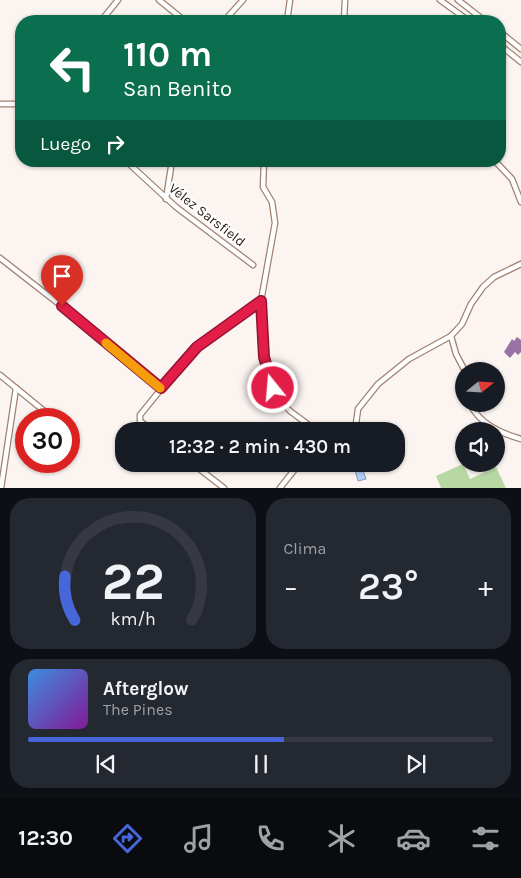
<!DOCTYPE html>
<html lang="es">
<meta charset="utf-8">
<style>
body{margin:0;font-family:Karla,sans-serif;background:#242831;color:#f1f3f6;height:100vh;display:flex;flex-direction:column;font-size:19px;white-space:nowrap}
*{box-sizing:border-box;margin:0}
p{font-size:16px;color:#9ea1a6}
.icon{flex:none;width:28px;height:28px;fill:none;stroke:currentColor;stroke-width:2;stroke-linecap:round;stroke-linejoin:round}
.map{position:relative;height:488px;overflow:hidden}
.side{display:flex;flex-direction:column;gap:10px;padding:10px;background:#0d0f14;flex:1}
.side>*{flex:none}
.guide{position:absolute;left:15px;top:15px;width:491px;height:152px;border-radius:20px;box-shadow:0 1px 4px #0004;background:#0b6e4f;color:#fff;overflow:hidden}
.needle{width:32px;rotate:72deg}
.fabs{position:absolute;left:455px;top:362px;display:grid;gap:10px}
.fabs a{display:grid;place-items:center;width:50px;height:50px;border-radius:50%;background:#171b24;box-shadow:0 1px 4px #0004;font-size:25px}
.speed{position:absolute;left:15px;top:408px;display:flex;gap:10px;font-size:25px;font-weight:700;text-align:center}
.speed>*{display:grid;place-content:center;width:65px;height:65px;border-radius:50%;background:#171b24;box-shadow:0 1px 4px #0004;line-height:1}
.speed .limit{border:8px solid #d22;background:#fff;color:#111}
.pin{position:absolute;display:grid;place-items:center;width:42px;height:42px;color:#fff;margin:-51px -21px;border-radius:50% 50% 50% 0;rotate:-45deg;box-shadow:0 0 5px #0007}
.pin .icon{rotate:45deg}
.me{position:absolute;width:55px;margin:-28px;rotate:343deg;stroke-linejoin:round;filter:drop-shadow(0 0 4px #0008)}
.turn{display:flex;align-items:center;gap:18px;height:105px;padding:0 25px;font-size:22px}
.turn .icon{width:65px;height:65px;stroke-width:2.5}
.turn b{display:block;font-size:35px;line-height:42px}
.then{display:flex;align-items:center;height:48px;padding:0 25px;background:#0003;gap:10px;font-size:19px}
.big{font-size:38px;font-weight:600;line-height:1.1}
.side .tile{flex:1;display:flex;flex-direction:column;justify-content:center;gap:8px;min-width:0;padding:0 18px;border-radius:20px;background:#242831}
.side .dial{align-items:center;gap:0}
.dial svg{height:130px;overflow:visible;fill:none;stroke:#363941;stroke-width:7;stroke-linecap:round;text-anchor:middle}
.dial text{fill:#f1f3f6;stroke:none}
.song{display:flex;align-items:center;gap:15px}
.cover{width:60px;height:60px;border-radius:8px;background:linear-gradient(135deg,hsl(210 70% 55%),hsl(290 70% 35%))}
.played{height:5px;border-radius:2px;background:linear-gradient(90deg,#4666d9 55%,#363941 55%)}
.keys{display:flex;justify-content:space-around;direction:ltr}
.heat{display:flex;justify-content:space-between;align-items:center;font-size:28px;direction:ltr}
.side .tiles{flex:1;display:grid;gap:10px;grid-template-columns:1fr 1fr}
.tile:last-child{grid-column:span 2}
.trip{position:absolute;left:115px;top:422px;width:290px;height:50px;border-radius:20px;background:#171b24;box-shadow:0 1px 4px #0004;font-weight:600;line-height:50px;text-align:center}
.menu{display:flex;height:80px;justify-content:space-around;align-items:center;background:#090b0e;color:#9ea1a6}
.menu .icon{width:35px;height:35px}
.menu .on{color:#4666d9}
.menu b{font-size:22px;color:#f1f3f6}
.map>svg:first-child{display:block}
.green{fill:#b8d8a3}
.water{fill:#b0d1f9;stroke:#879ab5}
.building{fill:#9973a3}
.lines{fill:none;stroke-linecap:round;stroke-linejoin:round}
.minor-casing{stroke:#a08172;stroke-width:7}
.minor{stroke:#fff;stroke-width:4.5}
.route-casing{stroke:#92132f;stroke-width:12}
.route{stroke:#e11d48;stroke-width:9}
.slow{stroke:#f59e0b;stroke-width:9}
.labels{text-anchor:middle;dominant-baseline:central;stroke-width:4.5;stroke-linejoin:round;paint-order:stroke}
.street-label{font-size:14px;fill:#271b15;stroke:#fff}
</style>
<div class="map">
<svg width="521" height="488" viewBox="0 0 521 488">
<rect width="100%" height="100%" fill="#fbf4f1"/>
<!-- green -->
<path class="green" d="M 463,464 L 470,479 L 496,467 L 506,488 L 441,488 L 436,476 Z"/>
<!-- water -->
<path class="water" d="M 361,465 L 366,479 L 358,481 L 354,467 Z"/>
<!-- building -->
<path class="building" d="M 517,337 L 521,340 L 521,352 L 518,355 L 515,352 L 510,358 L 504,352 L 512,339 L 514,341 Z"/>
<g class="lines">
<!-- minor casing -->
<g class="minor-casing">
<g id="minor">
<path d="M 159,0 L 185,21"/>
<path d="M 440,0 L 469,21"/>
<path d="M 458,0 L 485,21"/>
<path d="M 101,21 L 118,0"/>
<path d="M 224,21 L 243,0"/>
<path d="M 287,21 L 290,0"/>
<path d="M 344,21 L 345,0"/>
<path d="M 500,32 L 521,49"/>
<path d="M 500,45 L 521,62"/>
<path d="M 0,104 L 21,104"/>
<path d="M 126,161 L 176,207 L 253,265"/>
<path d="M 264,161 L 263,187 L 272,202 L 275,223 L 261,301 L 264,357 L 278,398 L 290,411 L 317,431"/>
<path d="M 495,161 L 512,179 L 521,202"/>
<path d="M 166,199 L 172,161"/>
<path d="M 0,258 L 77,318 L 161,388"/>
<path d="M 451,336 L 456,354 L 465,371"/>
<path d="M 0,375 L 54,419"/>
<path d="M 470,404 C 480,424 500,433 521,439"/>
<path d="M 69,427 L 75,432 L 74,437 L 69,438"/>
<path d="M 153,431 L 140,421 L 140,415 L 193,350 L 261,301"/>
<path d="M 355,431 L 358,409 L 378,384 L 409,359 L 451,336 L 462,324 L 471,304 L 483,287 L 494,277 L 521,264"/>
<path d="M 193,464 L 224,488"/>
<path d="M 1,488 L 16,388"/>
<path d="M 280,488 L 299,464"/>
</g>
</g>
<!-- minor -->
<use href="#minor" class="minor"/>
</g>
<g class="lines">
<!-- route casing -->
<g class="route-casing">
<path id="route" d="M 62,306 L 161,388 L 197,347 L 261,301 L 264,357 L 273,388"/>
</g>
<!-- route -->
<use href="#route" class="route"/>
<!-- slow -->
<path class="slow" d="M 106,343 L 160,388"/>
</g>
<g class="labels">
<!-- street labels -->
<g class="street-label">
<text transform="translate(207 215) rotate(38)">Vélez Sarsfield</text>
</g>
</g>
</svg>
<div class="fabs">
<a><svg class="needle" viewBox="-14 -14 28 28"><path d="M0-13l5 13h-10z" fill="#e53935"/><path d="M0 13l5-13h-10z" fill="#9ea1a6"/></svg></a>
<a><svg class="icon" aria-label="sound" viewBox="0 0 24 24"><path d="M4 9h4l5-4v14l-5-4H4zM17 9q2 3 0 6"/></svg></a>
</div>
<div class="speed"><div class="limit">30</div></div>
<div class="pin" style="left:62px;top:306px;background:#d93025"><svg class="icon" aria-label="arrive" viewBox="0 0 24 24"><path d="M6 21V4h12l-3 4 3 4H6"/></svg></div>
<svg class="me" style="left:273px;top:388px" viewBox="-20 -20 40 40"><circle r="17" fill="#e11d48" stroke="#fff" stroke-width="3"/><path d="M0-11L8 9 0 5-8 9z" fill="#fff"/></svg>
<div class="trip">12:32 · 2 min · 430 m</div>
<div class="guide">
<div class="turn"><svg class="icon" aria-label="left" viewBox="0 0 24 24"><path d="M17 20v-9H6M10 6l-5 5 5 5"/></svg><div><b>110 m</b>San Benito</div></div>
<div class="then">Luego<svg class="icon" aria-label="right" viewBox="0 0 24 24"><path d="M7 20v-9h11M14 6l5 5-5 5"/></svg></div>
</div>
</div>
<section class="side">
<div class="tiles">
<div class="tile dial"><svg viewBox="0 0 100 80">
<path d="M14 69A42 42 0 1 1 86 69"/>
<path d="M14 69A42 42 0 0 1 8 42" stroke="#4666d9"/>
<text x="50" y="56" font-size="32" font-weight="700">22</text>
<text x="50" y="72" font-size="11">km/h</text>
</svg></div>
<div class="tile"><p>Clima</p>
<div class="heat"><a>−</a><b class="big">23°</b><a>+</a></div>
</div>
<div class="tile">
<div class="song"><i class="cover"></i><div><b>Afterglow</b><p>The Pines</p></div></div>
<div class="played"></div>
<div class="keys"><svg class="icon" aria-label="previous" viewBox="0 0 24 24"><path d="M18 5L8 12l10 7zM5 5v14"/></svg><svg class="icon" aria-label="pause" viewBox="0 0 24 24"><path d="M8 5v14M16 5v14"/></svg><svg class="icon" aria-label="next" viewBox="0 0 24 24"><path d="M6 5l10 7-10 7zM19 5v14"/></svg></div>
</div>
</div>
</section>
<nav class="menu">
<b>12:30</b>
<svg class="icon on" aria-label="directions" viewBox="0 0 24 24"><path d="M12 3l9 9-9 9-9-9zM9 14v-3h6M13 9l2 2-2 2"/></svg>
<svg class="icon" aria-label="music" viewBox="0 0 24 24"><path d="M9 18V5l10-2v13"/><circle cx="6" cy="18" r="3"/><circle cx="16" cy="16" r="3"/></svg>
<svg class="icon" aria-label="phone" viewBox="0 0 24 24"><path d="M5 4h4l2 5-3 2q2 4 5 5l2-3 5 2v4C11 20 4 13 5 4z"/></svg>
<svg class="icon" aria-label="climate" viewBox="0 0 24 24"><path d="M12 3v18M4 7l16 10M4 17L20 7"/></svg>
<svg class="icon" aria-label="car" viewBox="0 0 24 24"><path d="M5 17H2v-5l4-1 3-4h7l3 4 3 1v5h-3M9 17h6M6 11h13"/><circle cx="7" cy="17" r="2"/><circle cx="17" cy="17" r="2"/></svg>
<svg class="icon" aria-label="filters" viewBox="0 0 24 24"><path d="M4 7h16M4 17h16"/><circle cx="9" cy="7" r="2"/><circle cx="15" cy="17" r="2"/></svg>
</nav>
